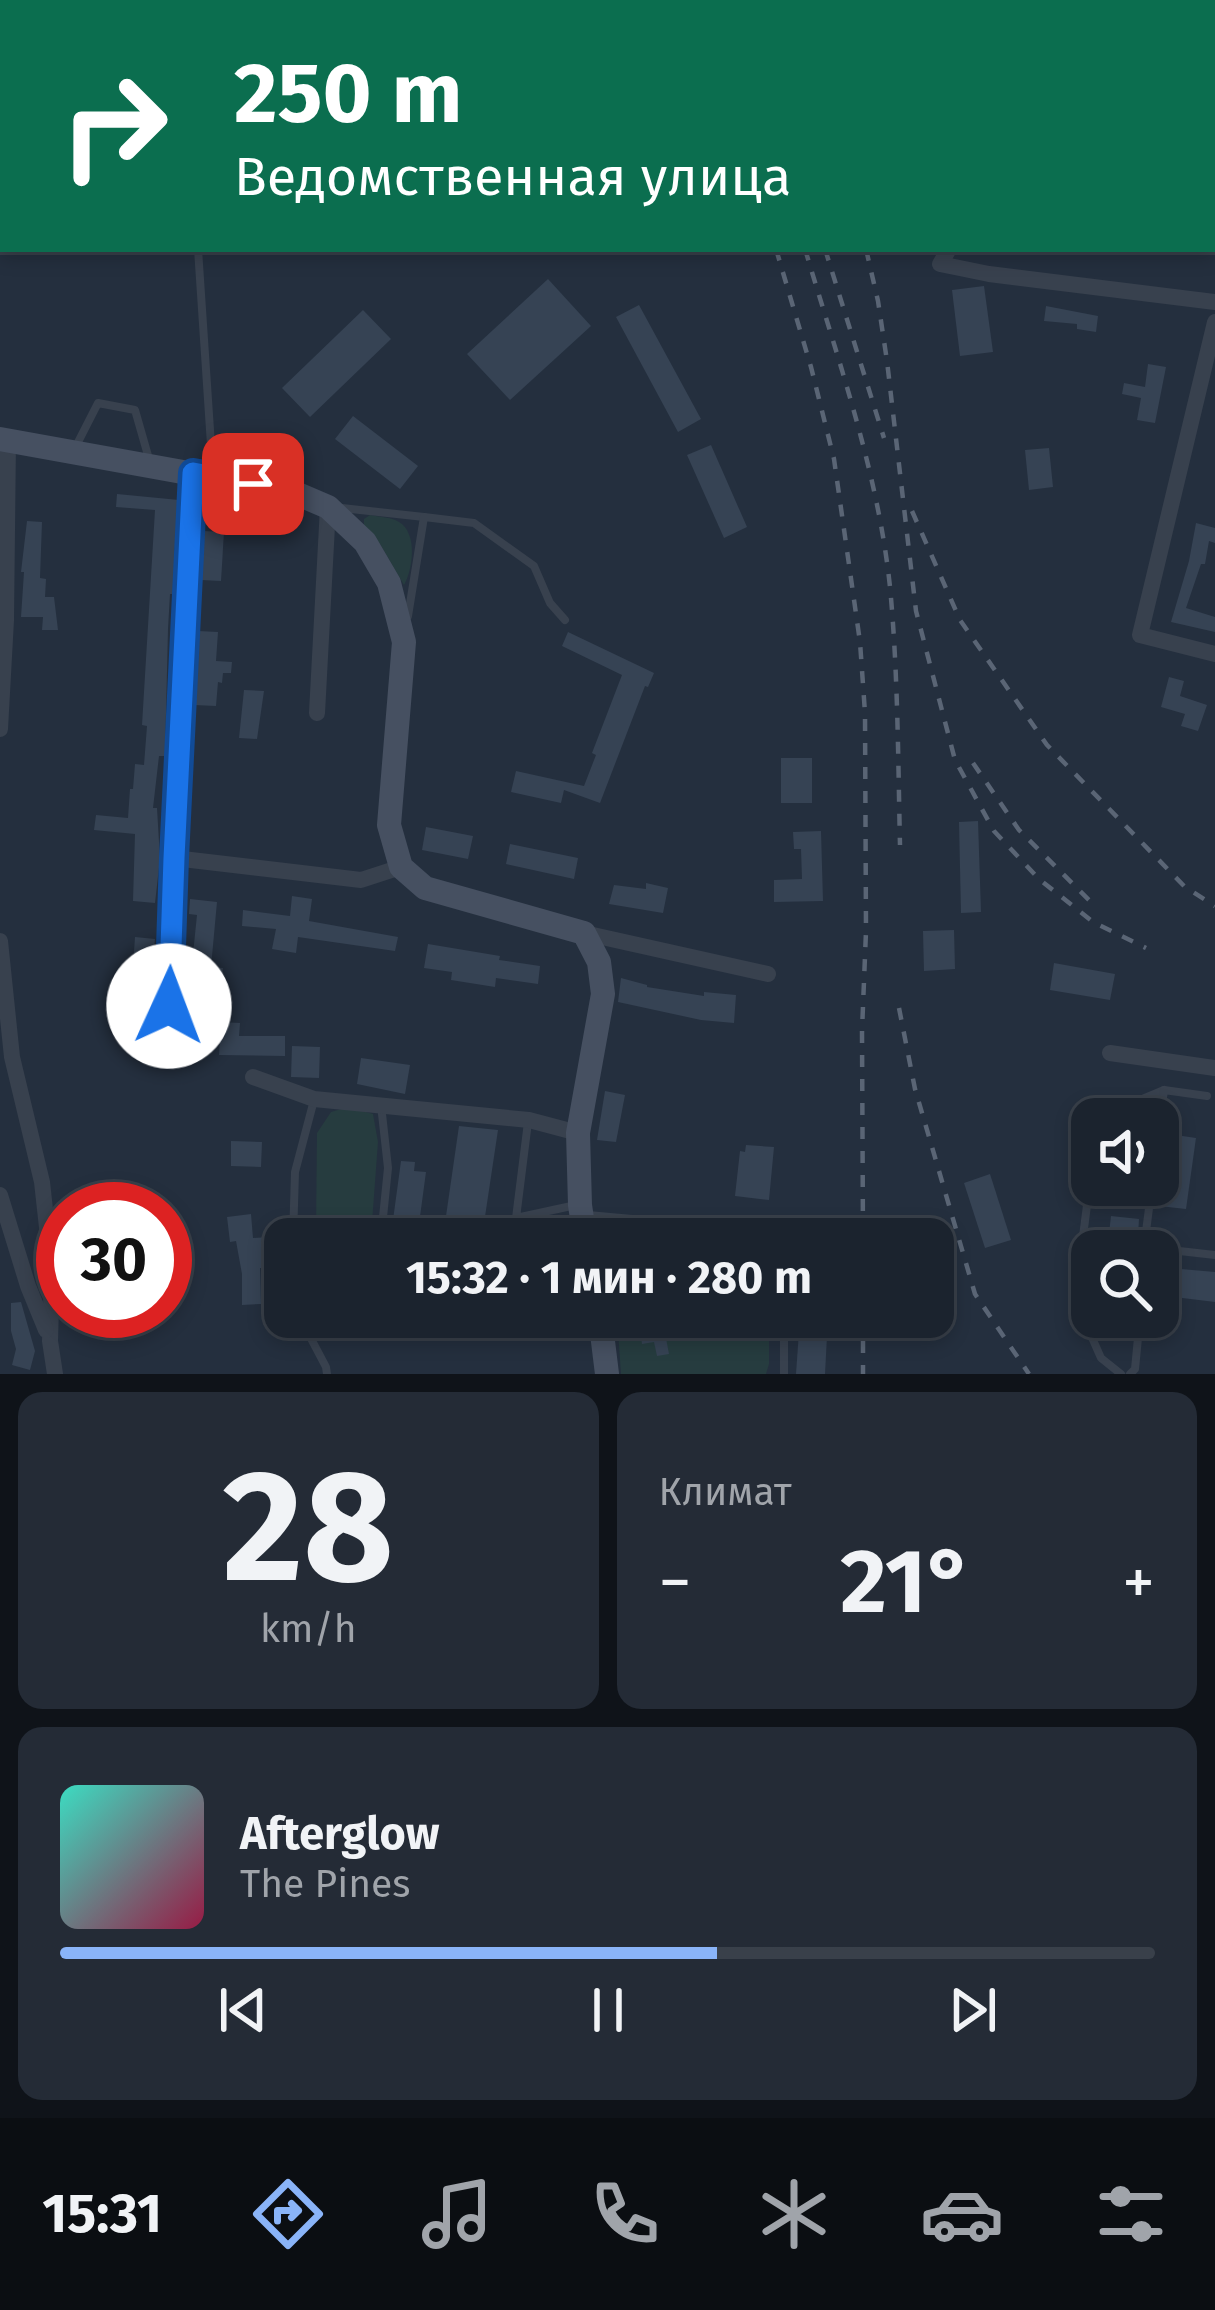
<!DOCTYPE html>
<html lang="ru">
<meta charset="utf-8">
<style>
body{margin:0;font-family:"Fira Sans",sans-serif;background:#242b36;color:#f1f3f6;height:100vh;display:flex;flex-direction:column;font-size:45px;white-space:nowrap}
*{box-sizing:border-box;margin:0}
p{font-size:39px;color:#a0a4aa}
.icon{flex:none;width:66px;height:66px;fill:none;stroke:currentColor;stroke-width:2;stroke-linecap:round;stroke-linejoin:round}
.map{position:relative;height:1374px;overflow:hidden}
.drawer{display:flex;flex-direction:column;gap:18px;padding:18px;background:#0f1319;flex:1}
.drawer>*{flex:none}
.hud{position:absolute;left:0px;top:0px;width:1215px;height:252px;box-shadow:0 6px 18px #0003,0 0 0 3px #39404a;background:#0b6e4f;color:#fff;overflow:hidden}
.buttons{position:absolute;left:1071px;top:1098px;display:grid;gap:24px}
.buttons a{display:grid;place-items:center;width:108px;height:108px;border-radius:24px;background:#1b232e;box-shadow:0 6px 18px #0003,0 0 0 3px #39404a;font-size:60px}
.speed{position:absolute;left:36px;top:1182px;display:flex;gap:24px;font-size:60px;font-weight:700;text-align:center}
.speed>*{display:grid;place-content:center;width:156px;height:156px;border-radius:50%;background:#1b232e;box-shadow:0 6px 18px #0003,0 0 0 3px #39404a;line-height:1}
.speed .limit{border:18px solid #d22;background:#fff;color:#111}
.pin{position:absolute;display:grid;place-items:center;width:102px;height:102px;color:#fff;margin:-51px;border-radius:24px;box-shadow:0 6px 18px #0006}
.me{position:absolute;width:132px;margin:-66px;rotate:2deg;stroke-linejoin:round;filter:drop-shadow(0 0 9px #0008)}
.turn{display:flex;align-items:center;gap:42px;height:252px;padding:0 36px;font-size:54px}
.turn .icon{width:156px;height:156px;stroke-width:2.5}
.turn b{display:block;font-size:84px;line-height:102px}
.big{font-size:90px;font-weight:700;line-height:1.1}
.drawer .widget{flex:1;display:flex;flex-direction:column;justify-content:center;gap:18px;min-width:0;padding:0 42px;border-radius:24px;background:#242b36}
.drawer .dial{align-items:center;gap:0}
.dial b{font-size:156px;line-height:1}
.song{display:flex;align-items:center;gap:36px}
.cover{width:144px;height:144px;border-radius:18px;background:linear-gradient(135deg,hsl(170 70% 55%),hsl(340 70% 35%))}
.played{height:12px;border-radius:6px;background:linear-gradient(90deg,#8ab4f8 60%,#39404a 60%)}
.keys{display:flex;justify-content:space-around;direction:ltr}
.heat{display:flex;justify-content:space-between;align-items:center;font-size:66px;direction:ltr}
.drawer .tiles{flex:1;display:grid;gap:18px;grid-template-columns:1fr 1fr}
.widget:last-child{grid-column:span 2}
.trip{position:absolute;left:264px;top:1218px;width:690px;height:120px;border-radius:24px;background:#1b232e;box-shadow:0 6px 18px #0003,0 0 0 3px #39404a;font-weight:700;line-height:120px;text-align:center}
.tab-bar{display:flex;height:192px;justify-content:space-around;align-items:center;background:#0b0e12;color:#a0a4aa}
.tab-bar .icon{width:84px;height:84px}
.tab-bar .active{color:#8ab4f8}
.tab-bar b{font-size:54px;color:#f1f3f6}
.map>svg:first-child{display:block}
.green{fill:#263c3f}
.building{fill:#364354}
.lines{fill:none;stroke-linecap:round;stroke-linejoin:round}
.path{stroke:#3f5557;stroke-width:3;stroke-dasharray:9 9;stroke-linecap:butt}
.service{stroke:#38414e;stroke-width:8}
.minor{stroke:#38414e;stroke-width:16}
.secondary{stroke:#465061;stroke-width:24}
.rail{stroke:#5a6575;stroke-width:4.5;stroke-dasharray:12 12;stroke-linecap:butt}
.route-casing{stroke:#114b97;stroke-width:30}
.route{stroke:#1a73e8;stroke-width:21}
</style>
<div class="map">
<svg width="1215" height="1374" viewBox="0 0 1215 1374">
<rect width="100%" height="100%" fill="#242f3e"/>
<!-- green -->
<g class="green">
<path d="M 370,515 C 379,517 391,517 399,522 C 418,533 413,570 404,585 L 380,544 L 364,527 L 364,519 Z"/>
<path d="M 348,1107 L 373,1114 L 378,1142 L 372,1223 L 345,1239 L 323,1239 L 316,1226 L 317,1133 L 331,1112 Z"/>
<path d="M 617,1317 L 769,1317 L 769,1364 L 766,1374 L 621,1374 Z"/>
</g>
<!-- building -->
<g class="building">
<path d="M 548,279 L 591,326 L 510,400 L 467,354 Z"/>
<path d="M 984,286 L 993,352 L 960,356 L 952,290 Z"/>
<path d="M 639,305 L 701,419 L 678,432 L 616,317 Z"/>
<path d="M 1046,306 L 1098,316 L 1096,332 L 1077,329 L 1077,324 L 1044,321 Z"/>
<path d="M 363,310 L 391,339 L 310,417 L 282,388 Z"/>
<path d="M 1148,364 L 1166,367 L 1155,423 L 1137,420 L 1141,398 L 1122,394 L 1124,383 L 1145,387 Z"/>
<path d="M 353,416 L 418,466 L 400,489 L 335,439 Z"/>
<path d="M 711,445 L 747,527 L 724,538 L 687,455 Z"/>
<path d="M 1049,448 L 1053,487 L 1029,490 L 1025,450 Z"/>
<path d="M 117,494 L 179,500 L 174,558 L 174,594 L 170,594 L 168,629 L 165,756 L 159,756 L 153,808 L 157,808 L 160,859 L 155,903 L 133,901 L 135,834 L 94,830 L 96,815 L 128,818 L 130,789 L 133,789 L 135,764 L 144,765 L 147,726 L 142,725 L 155,510 L 116,507 Z"/>
<path d="M 27,521 L 42,522 L 40,578 L 46,579 L 45,597 L 54,597 L 58,630 L 42,630 L 43,617 L 21,617 L 24,572 L 21,572 Z"/>
<path d="M 1196,523 L 1215,528 L 1215,543 L 1209,541 L 1205,564 L 1201,564 L 1186,608 L 1215,617 L 1215,632 L 1171,622 L 1189,561 Z"/>
<path d="M 203,531 L 224,532 L 221,581 L 201,580 Z"/>
<path d="M 198,631 L 218,632 L 216,661 L 232,662 L 231,673 L 223,673 L 222,683 L 218,682 L 216,706 L 194,705 Z"/>
<path d="M 568,632 L 654,673 L 648,687 L 645,686 L 600,803 L 564,790 L 561,803 L 511,792 L 516,771 L 584,786 L 596,755 L 592,753 L 622,675 L 562,646 Z"/>
<path d="M 1169,677 L 1184,681 L 1180,696 L 1207,705 L 1198,731 L 1181,726 L 1185,714 L 1161,707 Z"/>
<path d="M 244,690 L 264,691 L 257,739 L 239,738 Z"/>
<rect x="781" y="758" width="31" height="45"/>
<path d="M 978,821 L 981,912 L 961,913 L 959,822 Z"/>
<path d="M 426,827 L 473,836 L 468,859 L 422,850 Z"/>
<path d="M 821,831 L 823,901 L 774,902 L 774,880 L 802,879 L 801,849 L 794,849 L 793,832 Z"/>
<path d="M 510,844 L 578,858 L 574,879 L 506,864 Z"/>
<path d="M 646,883 L 668,888 L 663,913 L 609,904 L 614,885 L 646,889 Z"/>
<path d="M 292,896 L 312,899 L 309,921 L 398,937 L 395,951 L 298,937 L 296,953 L 272,949 L 276,929 L 242,926 L 243,910 L 290,916 Z"/>
<path d="M 190,899 L 217,902 L 211,967 L 223,968 L 221,986 L 190,983 L 197,915 L 189,914 Z"/>
<path d="M 954,930 L 955,969 L 924,971 L 923,931 Z"/>
<path d="M 135,937 L 155,939 L 152,968 L 156,968 L 154,1011 L 136,1010 L 138,983 L 127,982 L 128,966 L 133,966 Z"/>
<path d="M 428,944 L 500,956 L 499,960 L 540,966 L 538,984 L 496,978 L 495,987 L 451,980 L 452,972 L 424,968 Z"/>
<path d="M 1054,963 L 1115,974 L 1110,1000 L 1050,990 Z"/>
<path d="M 621,978 L 647,985 L 647,987 L 704,996 L 704,992 L 736,995 L 734,1023 L 701,1020 L 618,1002 Z"/>
<path d="M 221,1022 L 240,1023 L 239,1036 L 285,1036 L 285,1056 L 219,1055 Z"/>
<path d="M 292,1046 L 320,1047 L 319,1078 L 291,1077 Z"/>
<path d="M 361,1058 L 410,1065 L 405,1094 L 357,1084 Z"/>
<path d="M 605,1091 L 625,1095 L 616,1142 L 597,1140 Z"/>
<path d="M 459,1126 L 498,1130 L 483,1230 L 445,1223 Z"/>
<path d="M 1169,1134 L 1196,1138 L 1186,1209 L 1159,1206 Z"/>
<path d="M 231,1141 L 262,1142 L 261,1167 L 231,1166 Z"/>
<path d="M 746,1145 L 774,1147 L 769,1200 L 735,1196 L 740,1151 L 745,1152 Z"/>
<path d="M 401,1161 L 415,1162 L 414,1171 L 426,1172 L 419,1224 L 393,1220 Z"/>
<path d="M 990,1174 L 1011,1240 L 985,1248 L 964,1183 Z"/>
<path d="M 251,1214 L 253,1238 L 284,1236 L 285,1256 L 263,1258 L 265,1268 L 260,1268 L 261,1304 L 242,1305 L 242,1274 L 236,1241 L 230,1242 L 227,1217 Z"/>
<path d="M 1111,1216 L 1139,1219 L 1137,1251 L 1107,1251 Z"/>
<path d="M 1158,1267 L 1215,1272 L 1215,1302 L 1158,1295 Z"/>
<path d="M 21,1302 L 35,1351 L 30,1370 L 12,1365 L 16,1349 L 11,1331 L 11,1303 Z"/>
<path d="M 372,1317 L 448,1317 L 448,1321 L 420,1328 L 420,1331 L 372,1333 Z"/>
<path d="M 638,1317 L 662,1317 L 669,1354 L 657,1356 L 654,1342 L 642,1344 Z"/>
<path d="M 800,1317 L 828,1317 L 825,1374 L 796,1374 Z"/>
</g>
<g class="lines">
<!-- path -->
<g class="path">
<path d="M 532,3 L 534,0"/>
<path d="M 431,1234 L 481,1235 L 508,1221"/>
</g>
<!-- service -->
<g class="service">
<path d="M 0,37 L 3,44"/>
<path d="M 198,249 L 213,475"/>
<path d="M 74,450 L 98,403 L 135,410 L 149,459"/>
<path d="M 342,508 L 424,517"/>
<path d="M 408,616 L 424,517 L 474,523 L 534,566 L 550,603 L 565,620"/>
<path d="M 1118,1119 L 1128,1105 L 1164,1090"/>
<path d="M 528,1122 L 516,1218 L 576,1205"/>
<path d="M 1158,1137 L 1164,1090 L 1207,1096"/>
<path d="M 1092,1166 L 1075,1299 L 1101,1358 L 1121,1374"/>
<path d="M 1152,1185 L 1144,1247 L 1215,1255"/>
<path d="M 588,1215 L 754,1230 L 763,1239"/>
<path d="M 382,1227 L 423,1233"/>
<path d="M 293,1239 L 295,1172 L 314,1100"/>
<path d="M 352,1239 L 382,1227 L 388,1168 L 381,1105"/>
<path d="M 554,1239 L 575,1220"/>
<path d="M 295,1317 L 307,1331 L 326,1367 L 327,1374"/>
<path d="M 784,1317 L 784,1374"/>
<path d="M 1130,1374 L 1135,1369 L 1140,1317"/>
</g>
<!-- minor -->
<g class="minor">
<path d="M 1030,3 L 1030,0"/>
<path d="M 949,249 L 940,264 L 989,274 L 1215,302"/>
<path d="M 1215,322 L 1140,635 L 1215,654"/>
<path d="M 317,713 L 328,507"/>
<path d="M 0,729 L 6,620 L 8,441"/>
<path d="M 174,858 L 361,880 L 401,867"/>
<path d="M 584,933 L 768,974"/>
<path d="M 0,941 L 12,1057 L 42,1182 L 52,1273 L 50,1341 L 55,1374"/>
<path d="M 169,1006 L 174,858 L 193,473"/>
<path d="M 1110,1053 L 1215,1068"/>
<path d="M 253,1077 L 314,1099 L 529,1120 L 578,1133"/>
<path d="M 0,1195 L 28,1286 L 46,1330"/>
</g>
<!-- secondary -->
<g class="secondary">
<path d="M 0,439 L 293,492 L 328,507 L 365,542 L 389,583 L 404,642 L 389,825 L 401,867 L 425,888 L 584,933 L 599,962 L 603,994 L 578,1133 L 580,1205 L 585,1239"/>
<path d="M 600,1317 L 607,1374"/>
</g>
<!-- rail -->
<g class="rail">
<path d="M 694,0 L 695,3"/>
<path d="M 732,0 L 732,3"/>
<path d="M 757,0 L 757,3"/>
<path d="M 776,249 L 811,367 L 834,459 L 860,642 L 865,713 L 866,931 L 862,1031 L 863,1239"/>
<path d="M 805,249 C 838,360 878,472 890,587 C 898,672 898,759 900,845"/>
<path d="M 825,249 L 884,438"/>
<path d="M 866,249 L 878,301 L 887,361 L 916,611 L 955,760 L 994,831 L 1039,879 L 1093,922 L 1146,948"/>
<path d="M 912,511 L 960,620 L 1047,745 L 1185,887 L 1215,906"/>
<path d="M 973,763 L 1019,830 L 1089,900"/>
<path d="M 899,1008 L 915,1089 L 975,1294 L 1029,1374"/>
<path d="M 863,1317 L 863,1374"/>
</g>
</g>
<g class="lines">
<!-- route casing -->
<g class="route-casing">
<path id="route" d="M 169,1006 L 174,858 L 193,473 L 253,484"/>
</g>
<!-- route -->
<use href="#route" class="route"/>
</g>
</svg>
<div class="buttons">
<a><svg class="icon" aria-label="sound" viewBox="0 0 24 24"><path d="M4 9h4l5-4v14l-5-4H4zM17 9q2 3 0 6"/></svg></a>
<a><svg class="icon" aria-label="search" viewBox="0 0 24 24"><circle cx="10" cy="10" r="6"/><path d="M15 15l6 6"/></svg></a>
</div>
<div class="speed"><div class="limit">30</div></div>
<div class="pin" style="left:253px;top:484px;background:#d93025"><svg class="icon" aria-label="arrive" viewBox="0 0 24 24"><path d="M6 21V4h12l-3 4 3 4H6"/></svg></div>
<svg class="me" style="left:169px;top:1006px" viewBox="-20 -20 40 40"><circle r="19" fill="#fff"/><path d="M0-13L10 11 0 6-10 11z" fill="#1a73e8"/></svg>
<div class="trip">15:32 · 1 мин · 280 m</div>
<div class="hud">
<div class="turn"><svg class="icon" aria-label="right" viewBox="0 0 24 24"><path d="M7 20v-9h11M14 6l5 5-5 5"/></svg><div><b>250 m</b>Ведомственная улица</div></div>
</div>
</div>
<section class="drawer">
<div class="tiles">
<div class="widget dial"><b>28</b><p>km/h</p></div>
<div class="widget"><p>Климат</p>
<div class="heat"><a>−</a><b class="big">21°</b><a>+</a></div>
</div>
<div class="widget">
<div class="song"><i class="cover"></i><div><b>Afterglow</b><p>The Pines</p></div></div>
<div class="played"></div>
<div class="keys"><svg class="icon" aria-label="previous" viewBox="0 0 24 24"><path d="M18 5L8 12l10 7zM5 5v14"/></svg><svg class="icon" aria-label="pause" viewBox="0 0 24 24"><path d="M8 5v14M16 5v14"/></svg><svg class="icon" aria-label="next" viewBox="0 0 24 24"><path d="M6 5l10 7-10 7zM19 5v14"/></svg></div>
</div>
</div>
</section>
<nav class="tab-bar">
<b>15:31</b>
<svg class="icon active" aria-label="directions" viewBox="0 0 24 24"><path d="M12 3l9 9-9 9-9-9zM9 14v-3h6M13 9l2 2-2 2"/></svg>
<svg class="icon" aria-label="music" viewBox="0 0 24 24"><path d="M9 18V5l10-2v13"/><circle cx="6" cy="18" r="3"/><circle cx="16" cy="16" r="3"/></svg>
<svg class="icon" aria-label="phone" viewBox="0 0 24 24"><path d="M5 4h4l2 5-3 2q2 4 5 5l2-3 5 2v4C11 20 4 13 5 4z"/></svg>
<svg class="icon" aria-label="climate" viewBox="0 0 24 24"><path d="M12 3v18M4 7l16 10M4 17L20 7"/></svg>
<svg class="icon" aria-label="car" viewBox="0 0 24 24"><path d="M5 17H2v-5l4-1 3-4h7l3 4 3 1v5h-3M9 17h6M6 11h13"/><circle cx="7" cy="17" r="2"/><circle cx="17" cy="17" r="2"/></svg>
<svg class="icon" aria-label="filters" viewBox="0 0 24 24"><path d="M4 7h16M4 17h16"/><circle cx="9" cy="7" r="2"/><circle cx="15" cy="17" r="2"/></svg>
</nav>
